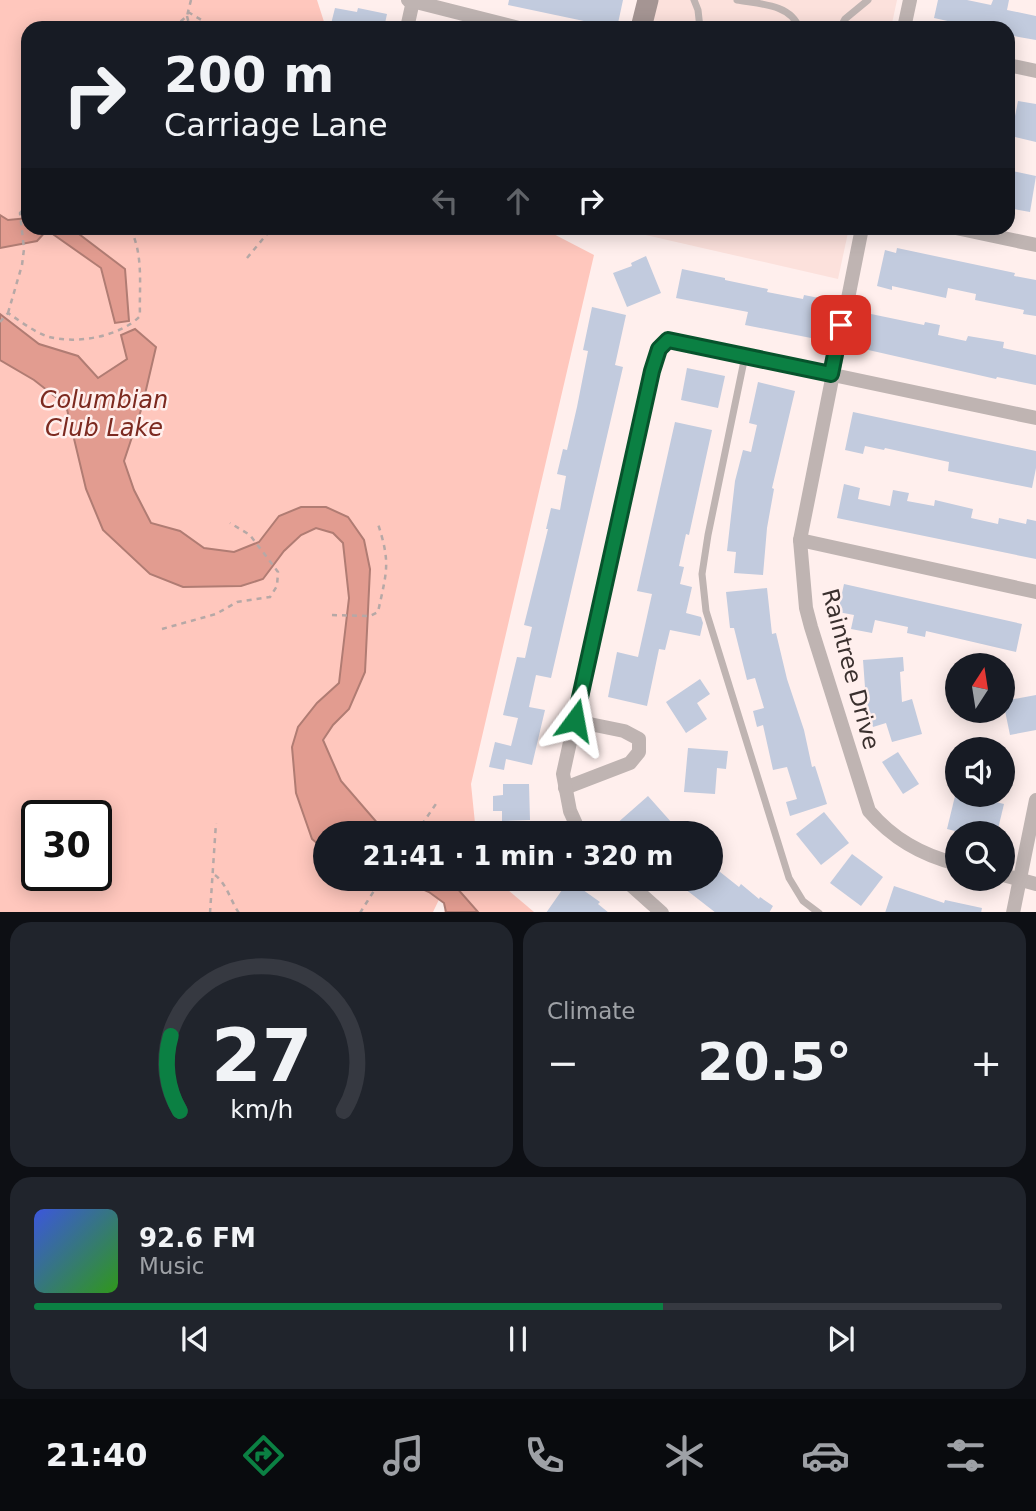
<!DOCTYPE html>
<meta charset="utf-8">
<style>
body{margin:0;font-family:"DejaVu Sans",sans-serif;background:#20242c;color:#f1f3f6;height:100vh;display:flex;flex-direction:column;font-size:26px;white-space:nowrap}
*{box-sizing:border-box;margin:0}
p{font-size:23px;color:#9ea1a6}
.icon{flex:none;width:38px;height:38px;fill:none;stroke:currentColor;stroke-width:2;stroke-linecap:round;stroke-linejoin:round}
.map{position:relative;height:912px;overflow:hidden}
.drawer{display:flex;flex-direction:column;gap:10px;padding:10px;background:#0d0f14;flex:1}
.drawer>*{flex:none}
.banner{position:absolute;left:21px;top:21px;width:994px;height:214px;border-radius:21px;box-shadow:0 4px 18px #0003;background:#171b24;color:#f1f3f6;overflow:hidden}
.needle{width:46px;rotate:12deg}
.buttons{position:absolute;left:945px;top:653px;display:grid;gap:14px}
.buttons a{display:grid;place-items:center;width:70px;height:70px;border-radius:50%;background:#171b24;box-shadow:0 4px 18px #0003;font-size:35px}
.speed{position:absolute;left:21px;top:800px;display:flex;gap:14px;font-size:35px;font-weight:700;text-align:center}
.speed>*{display:grid;place-content:center;width:91px;height:91px;border-radius:50%;background:#171b24;box-shadow:0 4px 18px #0003;line-height:1}
.speed .limit{border:4px solid #111;border-radius:10px;background:#fff;color:#111}
.pin{position:absolute;display:grid;place-items:center;width:60px;height:60px;color:#fff;margin:-30px;border-radius:14px;box-shadow:0 4px 10px #0006}
.me{position:absolute;width:77px;margin:-38px;rotate:13deg;stroke-linejoin:round;filter:drop-shadow(0 0 5px #0008)}
.turn{display:flex;align-items:center;gap:24px;height:147px;padding:0 28px;font-size:32px}
.turn .icon{width:91px;height:91px;stroke-width:2.5}
.turn b{display:block;font-size:49px;line-height:60px}
.lanes{display:flex;align-items:center;height:66px;padding:0 28px;background:#0003;justify-content:center;gap:35px;direction:ltr}
.lanes .off{opacity:.35}
.big{font-size:52px;font-weight:700;line-height:1.1}
.drawer .tile{flex:1;display:flex;flex-direction:column;justify-content:center;gap:10px;min-width:0;padding:0 24px;border-radius:21px;background:#20242c}
.drawer .dial{align-items:center;gap:0}
.dial svg{height:182px;overflow:visible;fill:none;stroke:#363941;stroke-width:7;stroke-linecap:round;text-anchor:middle}
.dial text{fill:#f1f3f6;stroke:none}
.song{display:flex;align-items:center;gap:21px}
.cover{width:84px;height:84px;border-radius:10px;background:linear-gradient(135deg,hsl(230 70% 55%),hsl(110 70% 35%))}
.played{height:7px;border-radius:4px;background:linear-gradient(90deg,#0b8043 65%,#363941 65%)}
.keys{display:flex;justify-content:space-around;direction:ltr}
.heat{display:flex;justify-content:space-between;align-items:center;font-size:38px;direction:ltr}
.drawer .tiles{flex:1;display:grid;gap:10px;grid-template-columns:1fr 1fr}
.tile:last-child{grid-column:span 2}
.trip{position:absolute;left:313px;top:821px;width:410px;height:70px;border-radius:35px;background:#171b24;box-shadow:0 4px 18px #0003;font-weight:700;line-height:70px;text-align:center}
.tabs{display:flex;height:112px;justify-content:space-around;align-items:center;background:#090b0e;color:#9ea1a6}
.tabs .icon{width:49px;height:49px}
.tabs .on{color:#0b8043}
.tabs b{font-size:32px;color:#f1f3f6}
.map>svg:first-child{display:block}
.built{fill:#fce1dc}
.grass{fill:#ffc7bd;fill-rule:evenodd}
.water{fill:#e29c90;stroke:#b07c73;stroke-width:2}
.building{fill:#c2cbde}
.lines{fill:none;stroke-linecap:round;stroke-linejoin:round}
.path{stroke:#b6a8a6;stroke-width:2.5;stroke-dasharray:5 5;stroke-linecap:butt}
.lane{stroke:#bfb4b2;stroke-width:7}
.street{stroke:#bfb4b2;stroke-width:14}
.secondary{stroke:#a59593;stroke-width:21}
.route-casing{stroke:#07532c;stroke-width:18}
.route{stroke:#0b8043;stroke-width:12}
.labels{text-anchor:middle;dominant-baseline:central;stroke-width:5;stroke-linejoin:round;paint-order:stroke}
.street-label{font-size:23px;fill:#3a302e;stroke:#ffefed}
.water-label{font-size:24px;font-style:italic;fill:#7c2a20;stroke:#ffefed}
</style>
<div class="map">
<svg width="1036" height="913" viewBox="0 0 1036 913">
<rect width="100%" height="100%" fill="#ffefed"/>
<!-- built -->
<g class="built">
<path d="M 657,0 L 897,0 L 891,28 L 650,28 Z"/>
<path d="M 615,228 L 849,228 L 838,279 Z"/>
</g>
<!-- grass -->
<g class="grass">
<path d="M 0,0 L 317,0 L 326,28 L 28,28 L 28,228 L 542,228 L 594,255 L 471,784 L 476,833 L 326,833 L 326,878 L 449,879 L 433,912 L 0,913 ZM 37,816 L 96,816 L 96,875 L 37,875 Z"/>
<path d="M 451,878 L 495,879 L 534,912 L 444,913 Z"/>
</g>
<!-- water -->
<g class="water">
<path d="M 0,215 L 8,220 L 28,218 L 28,228 L 71,228 L 125,269 L 129,321 L 115,323 L 101,268 L 47,230 L 37,241 L 0,248 Z"/>
<path d="M 0,314 L 39,344 L 78,356 L 98,378 L 127,359 L 121,335 L 135,329 L 156,347 L 142,407 L 124,461 L 134,490 L 151,523 L 180,531 L 204,548 L 234,552 L 259,542 L 279,516 L 301,507 L 326,507 L 348,517 L 364,540 L 370,569 L 365,672 L 349,709 L 333,725 L 323,740 L 341,781 L 386,833 L 326,833 L 325,850 L 312,839 L 296,793 L 292,747 L 298,727 L 317,703 L 339,683 L 349,598 L 343,543 L 333,533 L 316,528 L 301,535 L 284,551 L 263,579 L 241,586 L 183,587 L 150,574 L 103,530 L 86,489 L 66,405 L 34,380 L 0,360 Z"/>
<path d="M 400,879 L 449,879 L 478,912 L 446,912 L 444,903 L 429,892 Z"/>
</g>
<!-- building -->
<g class="building">
<path d="M 509,0 L 623,0 L 617,28 L 508,5 Z"/>
<path d="M 938,0 L 967,0 L 991,5 L 993,0 L 1009,0 L 1007,10 L 1036,16 L 1036,40 L 1008,35 L 1008,28 L 979,28 L 934,18 Z"/>
<path d="M 335,8 L 357,12 L 358,8 L 387,14 L 384,28 L 330,28 Z"/>
<path d="M 1018,101 L 1036,104 L 1036,142 L 1011,136 Z"/>
<path d="M 1008,170 L 1036,176 L 1030,212 L 1008,208 Z"/>
<path d="M 897,248 L 1015,273 L 1014,276 L 1036,280 L 1036,316 L 1023,314 L 1024,310 L 975,300 L 976,294 L 948,288 L 946,298 L 892,286 L 892,290 L 877,286 L 885,250 L 896,253 Z"/>
<path d="M 646,256 L 661,293 L 627,307 L 613,273 L 632,266 L 631,263 Z"/>
<path d="M 682,269 L 725,278 L 725,280 L 768,289 L 767,292 L 803,299 L 804,295 L 819,298 L 811,338 L 745,325 L 748,312 L 676,298 Z"/>
<path d="M 592,307 L 626,315 L 615,365 L 623,367 L 551,678 L 536,675 L 529,707 L 545,710 L 532,765 L 506,759 L 504,770 L 489,767 L 495,742 L 511,746 L 518,718 L 503,715 L 517,657 L 525,658 L 532,627 L 524,625 L 548,529 L 546,529 L 551,508 L 560,510 L 566,476 L 557,474 L 563,449 L 567,450 L 577,407 L 588,351 L 583,350 Z"/>
<path d="M 871,314 L 924,325 L 925,322 L 940,325 L 938,335 L 966,341 L 968,336 L 1004,342 L 1003,348 L 1036,355 L 1036,385 L 997,377 L 996,379 L 864,349 Z"/>
<path d="M 687,368 L 725,376 L 718,408 L 681,400 Z"/>
<path d="M 758,382 L 795,391 L 772,488 L 774,489 L 767,528 L 763,575 L 734,573 L 736,552 L 727,551 L 735,481 L 743,450 L 751,452 L 757,425 L 749,423 Z"/>
<path d="M 853,412 L 1036,451 L 1036,468 L 1032,488 L 948,471 L 949,462 L 885,448 L 884,450 L 865,446 L 863,454 L 845,450 Z"/>
<path d="M 675,422 L 712,430 L 689,535 L 686,534 L 679,566 L 684,567 L 680,584 L 692,587 L 686,613 L 701,617 L 703,623 L 700,636 L 670,630 L 665,650 L 659,649 L 647,706 L 608,697 L 617,652 L 638,657 L 652,594 L 637,591 Z"/>
<path d="M 844,484 L 860,488 L 858,499 L 890,506 L 893,490 L 909,493 L 907,501 L 934,506 L 935,500 L 973,509 L 971,518 L 998,524 L 999,518 L 1026,524 L 1027,519 L 1036,521 L 1036,559 L 837,518 Z"/>
<path d="M 844,584 L 1022,624 L 1016,652 L 926,631 L 925,637 L 907,633 L 908,627 L 875,620 L 872,633 L 851,629 L 854,615 L 838,612 Z"/>
<path d="M 767,588 L 772,634 L 776,633 L 787,679 L 804,730 L 812,767 L 815,766 L 827,804 L 790,816 L 786,802 L 797,799 L 787,767 L 773,770 L 763,725 L 757,727 L 753,711 L 764,708 L 755,678 L 747,680 L 734,628 L 730,628 L 726,592 Z"/>
<path d="M 903,657 L 904,671 L 900,672 L 902,702 L 912,699 L 922,734 L 892,742 L 886,723 L 873,727 L 866,701 L 863,660 Z"/>
<path d="M 700,679 L 710,694 L 697,703 L 707,719 L 686,733 L 666,702 Z"/>
<path d="M 1036,695 L 1036,730 L 1010,735 L 1003,701 Z"/>
<path d="M 688,748 L 728,751 L 726,769 L 717,768 L 715,794 L 684,792 Z"/>
<path d="M 898,752 L 919,784 L 903,794 L 882,762 Z"/>
<path d="M 503,784 L 529,784 L 530,820 L 502,821 L 502,811 L 493,811 L 493,796 L 503,795 Z"/>
<path d="M 956,792 L 1004,804 L 997,833 L 963,833 L 947,829 Z"/>
<path d="M 648,796 L 672,823 L 662,832 L 657,826 L 650,833 L 622,833 L 615,825 Z"/>
<path d="M 824,812 L 849,843 L 821,865 L 796,834 Z"/>
<path d="M 852,854 L 883,877 L 861,906 L 830,883 Z"/>
<path d="M 710,864 L 739,887 L 741,884 L 759,899 L 760,897 L 773,906 L 769,913 L 716,913 L 671,878 L 710,878 Z"/>
<path d="M 526,878 L 552,878 L 533,890 Z"/>
<path d="M 569,880 L 600,902 L 598,904 L 609,913 L 546,913 Z"/>
<path d="M 894,886 L 944,903 L 945,900 L 982,908 L 981,913 L 885,913 Z"/>
</g>
<g class="lines">
<!-- path -->
<g class="path">
<path d="M 188,12 L 215,28"/>
<path d="M 187,16 L 190,28"/>
<path d="M 173,28 L 187,16 L 191,0"/>
<path d="M 247,258 L 272,228"/>
<path d="M 8,313 L 22,265 L 24,249 L 20,213 L 28,203"/>
<path d="M 0,322 L 8,313 C 20,321 33,331 46,336 C 74,345 120,337 140,316 C 139,286 144,255 130,228"/>
<path d="M 332,615 L 370,616 L 378,612 C 387,570 391,563 377,521"/>
<path d="M 162,629 L 216,614 L 237,602 L 270,597 L 277,586 L 278,572 L 250,535 L 230,523"/>
<path d="M 416,833 L 438,801"/>
<path d="M 215,875 C 227,884 230,900 239,913"/>
<path d="M 210,913 L 216,823"/>
<path d="M 360,913 L 382,878"/>
</g>
<!-- lane -->
<g class="lane">
<path d="M 694,0 L 698,10 L 700,28"/>
<path d="M 737,0 C 759,4 791,4 799,28"/>
<path d="M 840,28 L 845,19 L 868,0"/>
<path d="M 745,356 L 708,535 L 702,574 L 706,611 L 789,878 L 803,901 L 819,913"/>
</g>
<!-- street -->
<g class="street">
<path d="M 408,0 L 519,28"/>
<path d="M 407,28 L 413,1"/>
<path d="M 904,28 L 910,0"/>
<path d="M 1008,65 L 1036,71"/>
<path d="M 862,228 L 800,540 L 806,608 L 811,627 L 869,811 C 893,839 921,855 957,864"/>
<path d="M 956,228 L 1036,245"/>
<path d="M 800,540 L 1036,592"/>
<path d="M 565,788 L 630,763 L 639,752 L 639,739 L 624,731 L 575,721"/>
<path d="M 580,833 L 570,811 L 563,774 L 652,371 L 659,349 L 668,340 L 1036,418"/>
<path d="M 1003,875 L 1036,884"/>
<path d="M 623,878 L 662,913"/>
<path d="M 1013,913 L 1036,800"/>
</g>
<!-- secondary -->
<path class="secondary" d="M 641,28 L 648,0"/>
</g>
<g class="lines">
<!-- route casing -->
<g class="route-casing">
<path id="route" d="M 575,720 L 652,371 L 659,349 L 668,340 L 831,374 L 841,325"/>
</g>
<!-- route -->
<use href="#route" class="route"/>
</g>
<g class="labels">
<!-- street labels -->
<g class="street-label">
<text transform="translate(851 669) rotate(75)">Raintree Drive</text>
</g>
<!-- water labels -->
<g class="water-label">
<text x="104" y="400">Columbian<tspan x="104" dy="28">Club Lake</tspan></text>
</g>
</g>
</svg>
<div class="buttons">
<a><svg class="needle" viewBox="-14 -14 28 28"><path d="M0-13l5 13h-10z" fill="#e53935"/><path d="M0 13l5-13h-10z" fill="#9ea1a6"/></svg></a>
<a><svg class="icon" aria-label="sound" viewBox="0 0 24 24"><path d="M4 9h4l5-4v14l-5-4H4zM17 9q2 3 0 6"/></svg></a>
<a><svg class="icon" aria-label="search" viewBox="0 0 24 24"><circle cx="10" cy="10" r="6"/><path d="M15 15l6 6"/></svg></a>
</div>
<div class="speed"><div class="limit">30</div></div>
<div class="pin" style="left:841px;top:325px;background:#d93025"><svg class="icon" aria-label="arrive" viewBox="0 0 24 24"><path d="M6 21V4h12l-3 4 3 4H6"/></svg></div>
<svg class="me" style="left:575px;top:720px" viewBox="-20 -20 40 40"><path d="M0-17L14 15 0 8-14 15z" fill="#0b8043" stroke="#fff" stroke-width="4"/></svg>
<div class="trip">21:41 · 1 min · 320 m</div>
<div class="banner">
<div class="turn"><svg class="icon" aria-label="right" viewBox="0 0 24 24"><path d="M7 20v-9h11M14 6l5 5-5 5"/></svg><div><b>200 m</b>Carriage Lane</div></div>
<div class="lanes"><svg class="icon off" aria-label="left" viewBox="0 0 24 24"><path d="M17 20v-9H6M10 6l-5 5 5 5"/></svg><svg class="icon off" aria-label="ahead" viewBox="0 0 24 24"><path d="M12 20V5M6 11l6-6 6 6"/></svg><svg class="icon" aria-label="right" viewBox="0 0 24 24"><path d="M7 20v-9h11M14 6l5 5-5 5"/></svg></div>
</div>
</div>
<section class="drawer">
<div class="tiles">
<div class="tile dial"><svg viewBox="0 0 100 80">
<path d="M14 69A42 42 0 1 1 86 69"/>
<path d="M14 69A42 42 0 0 1 10 36" stroke="#0b8043"/>
<text x="50" y="56" font-size="32" font-weight="700">27</text>
<text x="50" y="72" font-size="11">km/h</text>
</svg></div>
<div class="tile"><p>Climate</p>
<div class="heat"><a>−</a><b class="big">20.5°</b><a>+</a></div>
</div>
<div class="tile">
<div class="song"><i class="cover"></i><div><b>92.6 FM</b><p>Music</p></div></div>
<div class="played"></div>
<div class="keys"><svg class="icon" aria-label="previous" viewBox="0 0 24 24"><path d="M18 5L8 12l10 7zM5 5v14"/></svg><svg class="icon" aria-label="pause" viewBox="0 0 24 24"><path d="M8 5v14M16 5v14"/></svg><svg class="icon" aria-label="next" viewBox="0 0 24 24"><path d="M6 5l10 7-10 7zM19 5v14"/></svg></div>
</div>
</div>
</section>
<nav class="tabs">
<b>21:40</b>
<svg class="icon on" aria-label="directions" viewBox="0 0 24 24"><path d="M12 3l9 9-9 9-9-9zM9 14v-3h6M13 9l2 2-2 2"/></svg>
<svg class="icon" aria-label="music" viewBox="0 0 24 24"><path d="M9 18V5l10-2v13"/><circle cx="6" cy="18" r="3"/><circle cx="16" cy="16" r="3"/></svg>
<svg class="icon" aria-label="phone" viewBox="0 0 24 24"><path d="M5 4h4l2 5-3 2q2 4 5 5l2-3 5 2v4C11 20 4 13 5 4z"/></svg>
<svg class="icon" aria-label="climate" viewBox="0 0 24 24"><path d="M12 3v18M4 7l16 10M4 17L20 7"/></svg>
<svg class="icon" aria-label="car" viewBox="0 0 24 24"><path d="M5 17H2v-5l4-1 3-4h7l3 4 3 1v5h-3M9 17h6M6 11h13"/><circle cx="7" cy="17" r="2"/><circle cx="17" cy="17" r="2"/></svg>
<svg class="icon" aria-label="filters" viewBox="0 0 24 24"><path d="M4 7h16M4 17h16"/><circle cx="9" cy="7" r="2"/><circle cx="15" cy="17" r="2"/></svg>
</nav>
